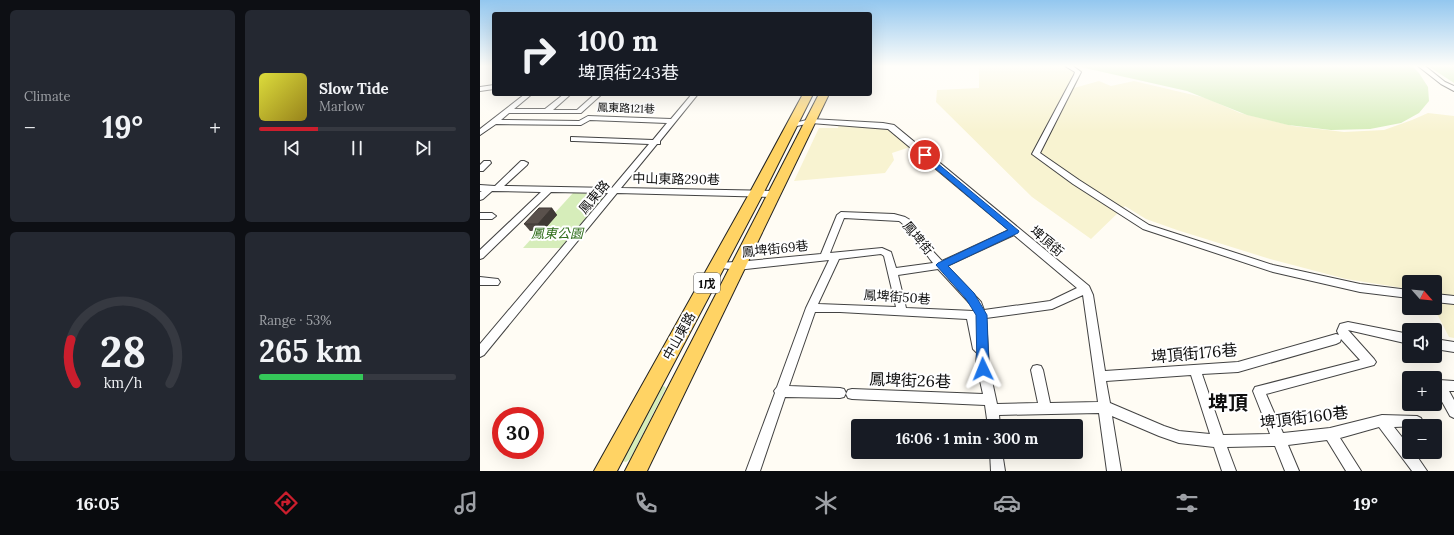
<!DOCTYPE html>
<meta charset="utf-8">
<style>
body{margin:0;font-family:Lora,"Noto Sans TC",serif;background:#242831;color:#f1f3f6;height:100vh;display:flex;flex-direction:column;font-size:15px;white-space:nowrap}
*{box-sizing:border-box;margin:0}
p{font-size:13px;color:#9ea1a6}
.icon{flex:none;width:22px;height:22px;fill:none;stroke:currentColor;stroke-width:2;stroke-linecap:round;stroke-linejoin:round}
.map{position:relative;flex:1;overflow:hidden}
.drawer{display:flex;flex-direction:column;gap:10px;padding:10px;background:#0d0f14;width:480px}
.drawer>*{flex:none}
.top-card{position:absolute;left:12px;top:12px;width:380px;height:84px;border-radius:4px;box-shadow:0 4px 16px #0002;background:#171b24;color:#f1f3f6;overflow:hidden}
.needle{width:26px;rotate:117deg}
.controls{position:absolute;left:922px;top:275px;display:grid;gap:8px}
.controls a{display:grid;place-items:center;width:40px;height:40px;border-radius:4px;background:#171b24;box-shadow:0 4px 16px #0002;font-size:20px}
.speed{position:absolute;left:12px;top:407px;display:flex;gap:8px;font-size:20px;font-weight:700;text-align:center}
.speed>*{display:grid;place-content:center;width:52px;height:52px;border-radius:50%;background:#171b24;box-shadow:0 4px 16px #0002;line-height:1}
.speed .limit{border:6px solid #d22;background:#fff;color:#111}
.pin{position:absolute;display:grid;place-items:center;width:34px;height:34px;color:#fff;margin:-17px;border:2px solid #fff;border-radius:50%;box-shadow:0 1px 4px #0007}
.me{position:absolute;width:44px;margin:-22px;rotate:358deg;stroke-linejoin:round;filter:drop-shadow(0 0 3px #0008)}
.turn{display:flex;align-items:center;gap:14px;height:84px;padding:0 20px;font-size:18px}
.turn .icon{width:52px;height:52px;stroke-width:2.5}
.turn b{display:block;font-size:28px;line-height:34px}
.big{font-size:30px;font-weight:700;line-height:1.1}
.drawer .tile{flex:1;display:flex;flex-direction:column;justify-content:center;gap:6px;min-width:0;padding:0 14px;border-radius:6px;background:#242831}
.drawer .dial{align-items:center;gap:0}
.dial svg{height:104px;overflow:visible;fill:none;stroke:#363941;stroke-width:7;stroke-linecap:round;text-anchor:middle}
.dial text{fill:#f1f3f6;stroke:none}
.song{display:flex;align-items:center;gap:12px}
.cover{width:48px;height:48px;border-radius:6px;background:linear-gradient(135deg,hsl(60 70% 55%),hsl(50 70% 35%))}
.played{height:4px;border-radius:2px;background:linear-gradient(90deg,#cb1e2d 30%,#363941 30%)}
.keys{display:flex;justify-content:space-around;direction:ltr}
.heat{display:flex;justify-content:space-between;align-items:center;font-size:22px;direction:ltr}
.charge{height:6px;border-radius:3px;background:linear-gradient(90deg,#34c759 53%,#363941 0)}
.drawer .tiles{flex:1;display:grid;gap:10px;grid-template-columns:repeat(2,1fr)}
.trip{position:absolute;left:371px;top:419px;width:232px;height:40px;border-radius:4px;background:#171b24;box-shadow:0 4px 16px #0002;font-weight:700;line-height:40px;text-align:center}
.tab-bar{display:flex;height:64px;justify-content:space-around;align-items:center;background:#090b0e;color:#9ea1a6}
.tab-bar .icon{width:28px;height:28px}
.tab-bar .on{color:#cb1e2d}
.tab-bar b{font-size:18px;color:#f1f3f6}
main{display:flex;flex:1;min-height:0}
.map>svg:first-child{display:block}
.farmland{fill:#f8f3d1}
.green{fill:#d6edba}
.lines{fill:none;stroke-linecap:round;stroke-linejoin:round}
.minor-casing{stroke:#434343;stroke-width:2}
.primary-casing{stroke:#212121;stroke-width:2}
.minor{fill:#fff;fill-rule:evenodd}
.primary{fill:#ffd364;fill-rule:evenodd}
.wall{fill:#4d4641}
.shaded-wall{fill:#3f3935}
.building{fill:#5a514c;stroke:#3f3935}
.route{fill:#1a73e8;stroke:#114b97}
.labels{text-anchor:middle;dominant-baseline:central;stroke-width:4;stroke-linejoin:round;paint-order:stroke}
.far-street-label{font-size:11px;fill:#101010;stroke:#fff}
.shield{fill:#fff;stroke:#585858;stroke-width:1}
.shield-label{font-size:12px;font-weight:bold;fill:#101010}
.street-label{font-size:13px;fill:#101010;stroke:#fff}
.park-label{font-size:13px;font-style:italic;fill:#2f6e1b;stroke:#fff}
.near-street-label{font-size:16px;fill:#101010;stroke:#fff}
.near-district-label{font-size:20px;font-weight:bold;fill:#101010;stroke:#fff}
</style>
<main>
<section class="drawer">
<div class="tiles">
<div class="tile"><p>Climate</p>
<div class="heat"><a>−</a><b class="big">19°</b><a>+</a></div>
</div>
<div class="tile">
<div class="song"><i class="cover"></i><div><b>Slow Tide</b><p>Marlow</p></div></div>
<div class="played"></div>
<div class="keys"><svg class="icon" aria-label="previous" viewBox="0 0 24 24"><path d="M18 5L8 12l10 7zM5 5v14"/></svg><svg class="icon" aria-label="pause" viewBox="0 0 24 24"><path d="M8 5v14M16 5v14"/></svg><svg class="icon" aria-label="next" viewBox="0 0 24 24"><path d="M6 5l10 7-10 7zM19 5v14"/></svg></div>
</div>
<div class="tile dial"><svg viewBox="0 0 100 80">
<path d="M14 69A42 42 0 1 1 86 69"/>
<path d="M14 69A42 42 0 0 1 10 35" stroke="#cb1e2d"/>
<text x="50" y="56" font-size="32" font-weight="700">28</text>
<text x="50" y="72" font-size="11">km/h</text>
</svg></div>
<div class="tile"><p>Range · 53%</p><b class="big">265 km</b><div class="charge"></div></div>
</div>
</section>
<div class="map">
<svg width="974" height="471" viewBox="0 0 974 471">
<rect width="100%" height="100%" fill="#fffcf4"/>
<!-- farmland -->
<g class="farmland">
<path d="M 499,66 L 582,66 L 603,70 L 594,88 L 619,81 L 631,86 L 654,81 L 726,98 L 760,113 L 813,126 L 864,132 L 904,130 L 932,120 L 948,113 L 974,116 L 974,338 L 969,337 L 954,308 L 955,308 L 955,282 L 929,282 L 929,289 L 866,279 L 790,259 L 697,230 L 666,219 L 645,206 L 611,239 L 552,197 L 456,102 L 457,90 L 499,88 Z"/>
<path d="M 359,124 L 407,127 L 430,147 L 412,153 L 414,160 L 405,173 L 314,181 L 339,128 L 358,128 Z"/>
</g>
<!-- green -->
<g class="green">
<path d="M 596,66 L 932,66 L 939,73 L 948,87 L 949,101 L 939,113 L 921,123 L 890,129 L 851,130 L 808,125 L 767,115 L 707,91 Z"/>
<path d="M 948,66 L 974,66 L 974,83 Z"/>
<path d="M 93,193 L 122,194 L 125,198 L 84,248 L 43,248 Z"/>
<path d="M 184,386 L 186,388 L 150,459 L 146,462 L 142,461 L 181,387 Z"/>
</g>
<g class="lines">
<!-- minor casing -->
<g class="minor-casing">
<g id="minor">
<path d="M 585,66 L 593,66 L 601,72 L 560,153 L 599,180 L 669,225 L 793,265 L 880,284 L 929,290 L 929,298 L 880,292 L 793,272 L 663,229 L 593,184 L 552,154 L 594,75 L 595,72 Z"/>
<path d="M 938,66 L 945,66 L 965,82 L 974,86 L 974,91 L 961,84 Z"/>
<path d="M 14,85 L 14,89 L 0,91 L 0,87 Z"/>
<path d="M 45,94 L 52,94 L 34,109 L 65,109 L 84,94 L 91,94 L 73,110 L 97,110 L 115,94 L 122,94 L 101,113 L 29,113 L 21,120 L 99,121 L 108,116 L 191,119 L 212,94 L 218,94 L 180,141 L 180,144 L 177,144 L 141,188 L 295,191 L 299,194 L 295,197 L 137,193 L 4,355 L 0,357 L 0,344 L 128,193 L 71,192 L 3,258 L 0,259 L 0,250 L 61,192 L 12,191 L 3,199 L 0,200 L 0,192 L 2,191 L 0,191 L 0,185 L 15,186 L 41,161 L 44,161 L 48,163 L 47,165 L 24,186 L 132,188 L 169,144 L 94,141 L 91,141 L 91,137 L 173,140 L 187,123 L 110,120 L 101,125 L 16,124 L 0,135 L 0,129 Z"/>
<path d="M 331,119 L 403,123 L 414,125 L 609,286 L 613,295 L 625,371 L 758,362 L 856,334 L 859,335 L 857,331 L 860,324 L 868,322 L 929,334 L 929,344 L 868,330 L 894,359 L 896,362 L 894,365 L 786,394 L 803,433 L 850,428 L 902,415 L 937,416 L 941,418 L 943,422 L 941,426 L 914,427 L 929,446 L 929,452 L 934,452 L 947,471 L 932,471 L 899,427 L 860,438 L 881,471 L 866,471 L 847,440 L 808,445 L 819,471 L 805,471 L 795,446 L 747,447 L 756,471 L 742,471 L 734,447 L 699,443 L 679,436 L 632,416 L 641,471 L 627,471 L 619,413 L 519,415 L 520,426 L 508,426 L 505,405 L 372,399 L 368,398 L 366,394 L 368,390 L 372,389 L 503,394 L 496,363 L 497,353 L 493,349 L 487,319 L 360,312 L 335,312 L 309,386 L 360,388 L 364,389 L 366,393 L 364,397 L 360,398 L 305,397 L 280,471 L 266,471 L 295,393 L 294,391 L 297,387 L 326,308 L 349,260 L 257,270 L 234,267 L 232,265 L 234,263 L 257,262 L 341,254 L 357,215 L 361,212 L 414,214 L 425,217 L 430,220 L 449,247 L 462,261 L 529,230 L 408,129 L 331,123 L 312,127 L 308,125 L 310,124 ZM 364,218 L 419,221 C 429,227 444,252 453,263 L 416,268 L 411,252 L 402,248 L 350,253 ZM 534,235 L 597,288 L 570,301 L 504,310 L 501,302 L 467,266 ZM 401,254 L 404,256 L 416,307 L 338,304 L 359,259 ZM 458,269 L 493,307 L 494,311 L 426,308 L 418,275 ZM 603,295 L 618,402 L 570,403 L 563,370 L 561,366 L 557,365 L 553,366 L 551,370 L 558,403 L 517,404 L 509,367 L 506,318 L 572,309 ZM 861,339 L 880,360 L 775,387 L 773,391 L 790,434 L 743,435 L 722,374 L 758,372 L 856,344 L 860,342 ZM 711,375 L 730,434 L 699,431 L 684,426 L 630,403 L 626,381 Z"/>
<path d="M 4,161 L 10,161 L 11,163 L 3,171 L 0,171 L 0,165 Z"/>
<path d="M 0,213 L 12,213 L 16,216 L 12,219 L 0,219 Z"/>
<path d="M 0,277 L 18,279 L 20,282 L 18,285 L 0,285 Z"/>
<path d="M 955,294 L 974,296 L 974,304 L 955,302 Z"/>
<path d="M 955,339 L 974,342 L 974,352 L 955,349 Z"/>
<path d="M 959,380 L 974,381 L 974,391 L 969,391 L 974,400 L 974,418 L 970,416 L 955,389 L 955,381 Z"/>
<path d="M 510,452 L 522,452 L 525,471 L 511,471 Z"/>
</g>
</g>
<!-- primary casing -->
<g class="primary-casing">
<g id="primary">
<path d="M 323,94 L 333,94 L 283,194 L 137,471 L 114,471 L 269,194 Z"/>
<path d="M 339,94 L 349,94 L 167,471 L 145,471 Z"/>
</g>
</g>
<!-- minor -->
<use href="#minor" class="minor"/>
<!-- primary -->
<use href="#primary" class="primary"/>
</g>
<!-- wall -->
<path class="wall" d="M 72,208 L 77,215 L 63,231 L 50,231 L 44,224 Z"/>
<!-- shaded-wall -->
<path class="shaded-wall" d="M 72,208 L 77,215 L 63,231 L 58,224 Z"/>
<!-- building -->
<path class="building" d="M 59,208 L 72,208 L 58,224 L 44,224 Z"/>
<!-- sky -->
<linearGradient id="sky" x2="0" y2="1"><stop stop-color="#93c7ef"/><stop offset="0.5" stop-color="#fffefa"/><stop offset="1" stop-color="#fffefa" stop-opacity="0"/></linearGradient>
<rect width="974" height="132" fill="url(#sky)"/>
<!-- route -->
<path class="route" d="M 445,153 L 539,231 L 538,233 L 468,266 L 494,293 L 507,315 L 509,369 L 507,373 L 503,374 L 499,373 L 497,369 L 496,315 L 486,299 L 456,265 L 458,263 L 528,230 L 442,157 L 442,154 Z"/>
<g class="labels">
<!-- far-street labels -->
<g class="far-street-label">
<text transform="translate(146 108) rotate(2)">鳳東路121巷</text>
</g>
<!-- shield labels -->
<rect class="shield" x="214" y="273" width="26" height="20" rx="3"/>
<g class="shield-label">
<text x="227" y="283">1戊</text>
</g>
<!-- street labels -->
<g class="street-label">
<text transform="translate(196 179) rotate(1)">中山東路290巷</text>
<text transform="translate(114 197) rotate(-50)">鳳東路</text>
<text transform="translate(438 238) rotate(50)">鳳埤街</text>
<text transform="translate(567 241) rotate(40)">埤頂街</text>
<text transform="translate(295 249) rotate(-6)">鳳埤街69巷</text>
<text transform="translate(417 297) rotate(4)">鳳埤街50巷</text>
<text transform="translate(199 336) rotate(-61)">中山東路</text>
</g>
<!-- park labels -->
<g class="park-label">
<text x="77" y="233">鳳東公園</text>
</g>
<!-- near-street labels -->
<g class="near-street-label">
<text transform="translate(714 353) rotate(-5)">埤頂街176巷</text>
<text transform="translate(430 380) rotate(2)">鳳埤街26巷</text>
<text transform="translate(824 417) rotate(-7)">埤頂街160巷</text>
</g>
<!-- near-district labels -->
<g class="near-district-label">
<text x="748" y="402">埤頂</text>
</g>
</g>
</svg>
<div class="controls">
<a><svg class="needle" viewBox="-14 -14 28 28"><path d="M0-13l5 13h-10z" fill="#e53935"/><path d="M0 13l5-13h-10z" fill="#9ea1a6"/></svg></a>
<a><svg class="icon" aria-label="sound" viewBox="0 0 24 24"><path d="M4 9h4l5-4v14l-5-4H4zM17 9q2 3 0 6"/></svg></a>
<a>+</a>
<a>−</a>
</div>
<div class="speed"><div class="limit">30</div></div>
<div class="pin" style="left:445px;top:155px;background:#d93025"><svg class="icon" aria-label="arrive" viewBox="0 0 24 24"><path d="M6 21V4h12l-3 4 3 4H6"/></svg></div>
<svg class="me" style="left:503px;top:369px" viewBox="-20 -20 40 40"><path d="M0-17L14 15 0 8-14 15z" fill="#1a73e8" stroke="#fff" stroke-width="4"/></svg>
<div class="trip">16:06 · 1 min · 300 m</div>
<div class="top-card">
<div class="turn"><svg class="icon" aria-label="right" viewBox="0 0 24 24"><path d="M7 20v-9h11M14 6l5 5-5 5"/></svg><div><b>100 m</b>埤頂街243巷</div></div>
</div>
</div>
</main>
<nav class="tab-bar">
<b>16:05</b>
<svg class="icon on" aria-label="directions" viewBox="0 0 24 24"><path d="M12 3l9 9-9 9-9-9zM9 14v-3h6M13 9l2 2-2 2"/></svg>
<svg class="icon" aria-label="music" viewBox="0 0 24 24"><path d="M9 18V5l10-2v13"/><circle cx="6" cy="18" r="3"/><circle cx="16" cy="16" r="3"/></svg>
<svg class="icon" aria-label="phone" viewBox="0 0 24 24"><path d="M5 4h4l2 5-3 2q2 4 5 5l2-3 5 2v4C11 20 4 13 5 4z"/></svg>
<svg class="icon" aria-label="climate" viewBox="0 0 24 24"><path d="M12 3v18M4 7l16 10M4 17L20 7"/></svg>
<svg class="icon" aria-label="car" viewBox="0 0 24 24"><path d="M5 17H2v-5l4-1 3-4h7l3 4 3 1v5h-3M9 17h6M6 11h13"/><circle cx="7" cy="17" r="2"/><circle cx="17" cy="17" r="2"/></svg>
<svg class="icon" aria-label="filters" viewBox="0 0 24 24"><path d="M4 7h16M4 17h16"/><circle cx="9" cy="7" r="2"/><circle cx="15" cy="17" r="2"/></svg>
<b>19°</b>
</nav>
